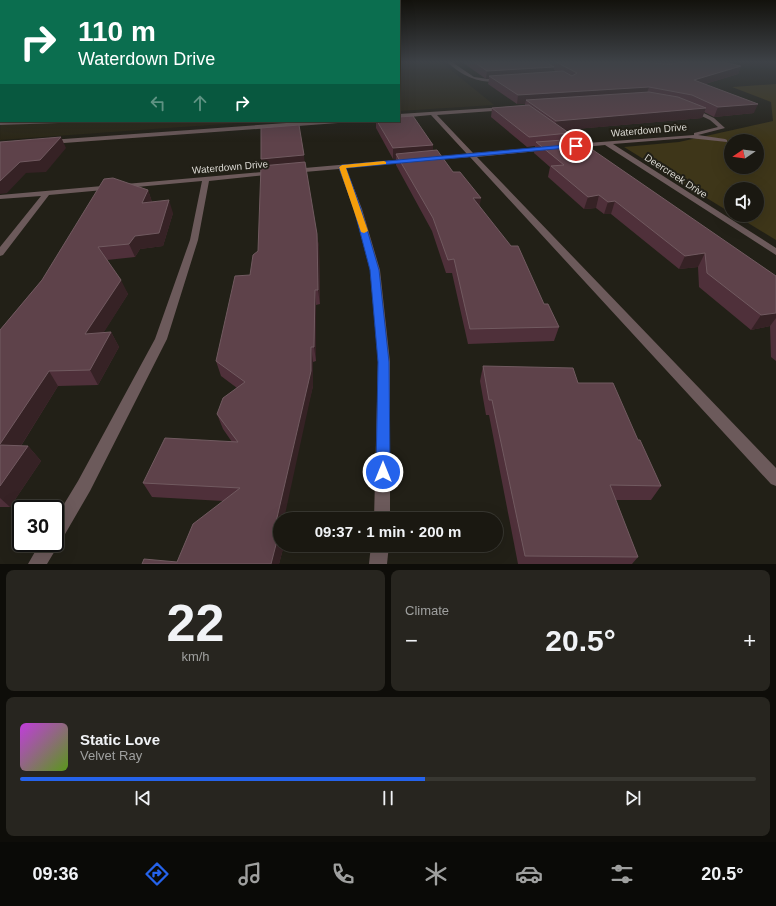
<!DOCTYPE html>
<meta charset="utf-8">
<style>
body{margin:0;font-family:Helvetica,sans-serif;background:#27251f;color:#f1f3f6;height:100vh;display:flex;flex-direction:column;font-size:15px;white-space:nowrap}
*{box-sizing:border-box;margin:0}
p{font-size:13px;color:#9fa09f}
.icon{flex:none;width:22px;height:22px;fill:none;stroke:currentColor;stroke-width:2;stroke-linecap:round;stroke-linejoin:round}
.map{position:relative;height:564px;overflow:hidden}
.details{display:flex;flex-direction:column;gap:6px;padding:6px;background:#0e0d09;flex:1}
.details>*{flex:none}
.guide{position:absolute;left:0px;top:0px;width:400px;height:122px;box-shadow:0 4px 16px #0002,0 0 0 1px #383731;background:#0b6e4f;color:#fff;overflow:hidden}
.needle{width:26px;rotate:257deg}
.tools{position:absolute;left:724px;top:134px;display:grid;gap:8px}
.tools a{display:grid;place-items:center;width:40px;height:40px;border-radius:50%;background:#1a1811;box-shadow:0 4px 16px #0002,0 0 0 1px #383731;font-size:20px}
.speed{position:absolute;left:12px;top:500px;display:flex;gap:8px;font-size:20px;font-weight:700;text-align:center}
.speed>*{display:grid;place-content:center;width:52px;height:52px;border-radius:50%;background:#1a1811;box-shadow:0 4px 16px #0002,0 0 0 1px #383731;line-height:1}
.speed .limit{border:2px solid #111;border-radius:6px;background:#fff;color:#111}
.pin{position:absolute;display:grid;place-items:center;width:34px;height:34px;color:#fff;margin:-17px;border:2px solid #fff;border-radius:50%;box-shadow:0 1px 4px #0007}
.me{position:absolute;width:44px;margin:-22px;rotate:0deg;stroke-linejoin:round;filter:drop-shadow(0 0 3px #0008)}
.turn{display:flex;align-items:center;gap:14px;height:84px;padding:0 12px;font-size:18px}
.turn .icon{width:52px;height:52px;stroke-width:2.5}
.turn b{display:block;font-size:28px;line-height:34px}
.lanes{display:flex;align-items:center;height:38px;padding:0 12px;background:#0003;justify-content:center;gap:20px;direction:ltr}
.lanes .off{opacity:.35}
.big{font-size:30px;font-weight:700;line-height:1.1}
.details .card{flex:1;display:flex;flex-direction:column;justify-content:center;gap:6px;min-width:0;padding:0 14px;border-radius:8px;background:#27251f}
.details .dial{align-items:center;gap:0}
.dial b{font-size:52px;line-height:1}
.song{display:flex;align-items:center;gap:12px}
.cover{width:48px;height:48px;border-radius:6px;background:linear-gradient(135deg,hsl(290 70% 55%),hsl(90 70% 35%))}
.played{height:4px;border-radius:2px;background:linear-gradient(90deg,#2563eb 55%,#383731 55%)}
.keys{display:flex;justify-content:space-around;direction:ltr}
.heat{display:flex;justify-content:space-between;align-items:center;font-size:22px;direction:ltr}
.details .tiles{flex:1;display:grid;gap:6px;grid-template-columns:1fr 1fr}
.card:last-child{grid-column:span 2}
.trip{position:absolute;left:273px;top:512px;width:230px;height:40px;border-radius:20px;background:#1a1811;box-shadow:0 4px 16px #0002,0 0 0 1px #383731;font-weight:700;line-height:40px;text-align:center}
.menu{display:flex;height:64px;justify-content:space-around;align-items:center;background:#0a0a07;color:#9fa09f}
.menu .icon{width:28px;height:28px}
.menu .current{color:#2563eb}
.menu b{font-size:18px;color:#f1f3f6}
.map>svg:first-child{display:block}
.built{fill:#2b2717}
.green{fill:#3e3619;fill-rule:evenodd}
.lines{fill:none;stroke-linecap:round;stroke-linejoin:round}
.minor{fill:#6c5a5b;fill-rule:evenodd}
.wall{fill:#4f303a;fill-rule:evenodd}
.shaded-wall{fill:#362225}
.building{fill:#5e424a;stroke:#715a60}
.route{fill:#2563eb;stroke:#184099}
.slow{fill:#f59e0b}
.labels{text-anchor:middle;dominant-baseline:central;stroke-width:4;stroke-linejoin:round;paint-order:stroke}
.far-street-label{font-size:10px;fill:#dbd9d3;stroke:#222017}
</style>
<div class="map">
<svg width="776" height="564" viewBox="0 0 776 564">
<rect width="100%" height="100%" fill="#222017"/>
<!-- built -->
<g class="built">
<path d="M 399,62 L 441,62 L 494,105 L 399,111 Z"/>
<path d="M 1,63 L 1,121 L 265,121 L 0,140 Z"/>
</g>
<!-- green -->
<path class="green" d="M 776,84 L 776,240 L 735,215 L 757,215 L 757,189 L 731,189 L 731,213 L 624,147 L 679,142 L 773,121 L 771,102 L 732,87 ZM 731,141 L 757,141 L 757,167 L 731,167 Z"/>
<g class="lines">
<!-- minor -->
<g class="minor">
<path d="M 447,62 L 452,62 L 474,77 L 503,81 L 501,82 C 479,83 463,77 447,62 Z"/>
<path d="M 505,107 L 508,109 L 507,110 L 437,115 L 473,153 L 550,147 L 550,149 L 548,150 L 477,157 L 776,468 L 776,486 L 771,484 L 470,157 L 428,160 L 427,159 L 430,157 L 467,154 L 431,115 L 399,118 L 399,114 Z"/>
<path d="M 691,107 L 714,118 L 725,128 L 698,135 L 725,139 L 727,140 L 727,142 L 689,138 L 613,144 L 776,248 L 776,255 L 605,145 L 574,148 L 571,146 L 574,144 L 694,135 L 694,133 L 718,127 L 710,120 L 689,110 L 689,108 Z"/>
<path d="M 0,121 L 62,121 L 59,123 L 0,125 Z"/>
<path d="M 315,121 L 341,121 L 338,123 L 50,144 L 47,142 L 50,140 Z"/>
<path d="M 408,159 L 411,161 L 410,162 L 346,168 L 362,209 L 380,270 L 390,362 L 390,519 L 374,519 L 378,362 L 370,270 L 354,209 L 339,169 L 293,173 L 290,171 L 293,169 Z"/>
<path d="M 273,171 L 275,172 L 275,174 L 209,181 L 198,240 L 167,339 L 90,491 L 61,541 L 58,542 L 56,549 L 47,564 L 28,564 L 40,543 L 55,543 L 55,519 L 78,481 L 155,339 L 190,240 L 202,181 L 49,195 L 3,255 L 0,256 L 0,247 L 41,196 L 0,199 L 0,195 Z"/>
<path d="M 371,545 L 389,545 L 387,564 L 369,564 Z"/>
</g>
</g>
<!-- wall -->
<g class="wall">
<path d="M 462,62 L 722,62 L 741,66 L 738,74 L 705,84 L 754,113 L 714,117 L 704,112 L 702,118 L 564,130 L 569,133 L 568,140 L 776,276 L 776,361 L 771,357 L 770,326 L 751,330 L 699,287 L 698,267 L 679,269 L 611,214 L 604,214 L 596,208 L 584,209 L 548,177 L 550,167 L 534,153 L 535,146 L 527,147 L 491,117 L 492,108 L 525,105 L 525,104 L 517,104 L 488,84 L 489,79 L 486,79 ZM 553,69 L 555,71 L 557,72 L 552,72 Z"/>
<path d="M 376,121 L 399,121 L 433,151 L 453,172 L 480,207 L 559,327 L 554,341 L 468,344 L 452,273 L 446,273 L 432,231 L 396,165 L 396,159 L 393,159 L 376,128 Z"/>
<path d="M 304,162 L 319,247 L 320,304 L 316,305 L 316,361 L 313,362 L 313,386 L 280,519 L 280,545 L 284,545 L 279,564 L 142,564 L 177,562 L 223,501 L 152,497 L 143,483 L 232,442 L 223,429 L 217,414 L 237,388 L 221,376 L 216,361 L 250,275 L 258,251 Z"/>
<path d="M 148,190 L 152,202 L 173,213 L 163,246 L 140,249 L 135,257 L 107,260 L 128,294 L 103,333 L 111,332 L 119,347 L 98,385 L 58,386 L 21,446 L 28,446 L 41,461 L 10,507 L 0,507 L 0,330 L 42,280 Z"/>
<path d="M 483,366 L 578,383 L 638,440 L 661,486 L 651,500 L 615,500 L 638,557 L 632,564 L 518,564 L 489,415 L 486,415 L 480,381 Z"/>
</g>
<!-- shaded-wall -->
<g class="shaded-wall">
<path d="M 741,66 L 738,74 L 691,88 L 694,80 Z"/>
<path d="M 554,67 L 552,75 L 489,76 L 489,79 L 486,79 L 487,71 Z"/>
<path d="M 649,87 L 646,96 L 526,100 L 525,104 L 517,104 L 518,95 Z"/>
<path d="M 758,104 L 754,113 L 714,117 L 718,107 Z"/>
<path d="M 706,108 L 702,118 L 554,131 L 556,121 Z"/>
<path d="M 61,137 L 66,148 L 46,172 L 26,173 L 7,193 L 0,194 L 0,181 L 20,162 Z"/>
<path d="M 433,145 L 433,156 L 396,154 L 396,159 L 393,159 L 393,148 Z"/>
<path d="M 304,155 L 305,167 L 263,170 L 261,159 Z"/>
<path d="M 148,190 L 152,202 L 142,203 Z"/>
<path d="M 599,195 L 596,208 L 584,209 L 588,197 Z"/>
<path d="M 473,198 L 481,198 L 479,210 Z"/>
<path d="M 169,200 L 173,213 L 163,246 L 140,249 L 135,257 L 129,244 L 135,236 Z"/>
<path d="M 615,201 L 611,214 L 604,214 L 608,202 Z"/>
<path d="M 317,234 L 319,247 L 320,304 L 318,290 Z"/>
<path d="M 705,253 L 698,267 L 679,269 L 685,256 Z"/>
<path d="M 121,280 L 128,294 L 94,348 L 85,334 Z"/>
<path d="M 315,290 L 316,305 L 316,361 L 314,347 Z"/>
<path d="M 776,313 L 776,318 L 770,326 L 751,330 L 761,315 Z"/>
<path d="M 111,332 L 119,347 L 98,385 L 90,370 Z"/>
<path d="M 311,347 L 313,362 L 313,386 L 284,519 L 280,519 L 280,545 L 284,545 L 279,564 L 271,564 L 276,522 Z"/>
<path d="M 49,371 L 58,386 L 12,460 L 0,446 L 0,444 Z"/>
<path d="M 28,446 L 41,461 L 10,507 L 0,498 L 0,486 Z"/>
</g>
<!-- building -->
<g class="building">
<path d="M 474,62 L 545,62 L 554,67 L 487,71 Z"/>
<path d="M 556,62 L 639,62 L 646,63 L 671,64 L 684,62 L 722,62 L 741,66 L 694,80 L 758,104 L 718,107 L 692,95 L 649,87 L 518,95 L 489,76 L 563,71 L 572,76 L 577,73 Z"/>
<path d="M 649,92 L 678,97 L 706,108 L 556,121 L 526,100 Z"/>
<path d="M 529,105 L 569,133 L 529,137 L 492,108 Z"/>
<path d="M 413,116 L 433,145 L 393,148 L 377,121 L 399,121 L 399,117 Z"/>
<path d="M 299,125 L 304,155 L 261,159 L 261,128 Z"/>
<path d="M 61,137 L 40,160 L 20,162 L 0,181 L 0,142 Z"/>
<path d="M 577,139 L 776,276 L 776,313 L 761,315 L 707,273 L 705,253 L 685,256 L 615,201 L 608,202 L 599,195 L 588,197 L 551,166 L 564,165 L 536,142 Z"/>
<path d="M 437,150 L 453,172 L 460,172 L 481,198 L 473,198 L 511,246 L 518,246 L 544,304 L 548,304 L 559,327 L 470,329 L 454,259 L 448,260 L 433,218 L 396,154 Z"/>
<path d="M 305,162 L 317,234 L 318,290 L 315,290 L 314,347 L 311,347 L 311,371 L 276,522 L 280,523 L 280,529 L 271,564 L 142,564 L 144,559 L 177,562 L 193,524 L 240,488 L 143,483 L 165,438 L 238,442 L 217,414 L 223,398 L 245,382 L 216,361 L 235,276 L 250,275 L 253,255 L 258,251 L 261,166 Z"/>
<path d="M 113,178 L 148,190 L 142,203 L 169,200 L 159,233 L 135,236 L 129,244 L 98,247 L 121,280 L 85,334 L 111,332 L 90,370 L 49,371 L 0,444 L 0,330 L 42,280 L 104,179 Z"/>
<path d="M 483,366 L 573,368 L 578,383 L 613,383 L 638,440 L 640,440 L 661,486 L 610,485 L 638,557 L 525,556 L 496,419 L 492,400 L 489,400 Z"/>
<path d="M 0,445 L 28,446 L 0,486 Z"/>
</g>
<!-- sky -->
<linearGradient id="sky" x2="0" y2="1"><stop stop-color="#13120d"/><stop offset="0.44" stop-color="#3e4247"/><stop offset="1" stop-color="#3e4247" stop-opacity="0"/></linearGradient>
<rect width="776" height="141" fill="url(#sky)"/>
<!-- route -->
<path class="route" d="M 576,144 L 579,146 L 578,147 L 346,168 L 361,209 L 379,270 L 389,362 L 390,472 L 387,476 L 383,478 L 378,476 L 376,472 L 378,362 L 370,270 L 354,209 L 339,167 L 342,165 Z"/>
<!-- slow -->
<path class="slow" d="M 384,161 L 386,162 L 386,164 L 346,168 L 368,231 L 364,233 L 361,232 L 339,167 L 342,165 Z"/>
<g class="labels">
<!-- far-street labels -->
<g class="far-street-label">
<text transform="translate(649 130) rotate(-5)">Waterdown Drive</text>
<text transform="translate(230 167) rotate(-5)">Waterdown Drive</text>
<text transform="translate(676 176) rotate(33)">Deercreek Drive</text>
</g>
</g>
</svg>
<div class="tools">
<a><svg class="needle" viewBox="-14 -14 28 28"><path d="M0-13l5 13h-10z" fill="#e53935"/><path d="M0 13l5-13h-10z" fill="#9fa09f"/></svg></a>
<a><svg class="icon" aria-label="sound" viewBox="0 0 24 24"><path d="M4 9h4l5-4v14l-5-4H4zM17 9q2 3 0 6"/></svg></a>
</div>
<div class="speed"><div class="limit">30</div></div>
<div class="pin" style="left:576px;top:146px;background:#d93025"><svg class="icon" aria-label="arrive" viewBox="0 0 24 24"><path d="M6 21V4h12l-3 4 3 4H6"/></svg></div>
<svg class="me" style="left:383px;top:472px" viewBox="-20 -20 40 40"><circle r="17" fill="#2563eb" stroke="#fff" stroke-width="3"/><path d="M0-11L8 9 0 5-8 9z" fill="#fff"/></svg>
<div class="trip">09:37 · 1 min · 200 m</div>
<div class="guide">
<div class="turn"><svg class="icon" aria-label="right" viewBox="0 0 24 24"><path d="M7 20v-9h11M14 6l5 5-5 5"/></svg><div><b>110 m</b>Waterdown Drive</div></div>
<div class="lanes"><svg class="icon off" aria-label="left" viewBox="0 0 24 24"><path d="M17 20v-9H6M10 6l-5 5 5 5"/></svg><svg class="icon off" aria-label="ahead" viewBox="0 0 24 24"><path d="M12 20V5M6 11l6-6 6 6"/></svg><svg class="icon" aria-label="right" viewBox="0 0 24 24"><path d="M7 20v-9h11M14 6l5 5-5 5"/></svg></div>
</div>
</div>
<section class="details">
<div class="tiles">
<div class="card dial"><b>22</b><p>km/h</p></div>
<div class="card"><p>Climate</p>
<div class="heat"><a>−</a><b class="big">20.5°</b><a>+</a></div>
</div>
<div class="card">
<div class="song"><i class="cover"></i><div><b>Static Love</b><p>Velvet Ray</p></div></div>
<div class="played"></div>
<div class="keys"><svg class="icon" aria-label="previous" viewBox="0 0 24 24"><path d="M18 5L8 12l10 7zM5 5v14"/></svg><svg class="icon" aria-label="pause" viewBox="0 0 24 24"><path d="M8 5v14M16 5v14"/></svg><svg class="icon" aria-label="next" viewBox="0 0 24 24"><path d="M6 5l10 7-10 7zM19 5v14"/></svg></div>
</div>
</div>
</section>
<nav class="menu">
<b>09:36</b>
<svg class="icon current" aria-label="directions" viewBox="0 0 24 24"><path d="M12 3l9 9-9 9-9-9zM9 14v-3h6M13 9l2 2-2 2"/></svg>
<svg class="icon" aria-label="music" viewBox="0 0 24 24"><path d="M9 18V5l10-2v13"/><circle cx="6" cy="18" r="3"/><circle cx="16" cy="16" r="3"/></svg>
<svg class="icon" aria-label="phone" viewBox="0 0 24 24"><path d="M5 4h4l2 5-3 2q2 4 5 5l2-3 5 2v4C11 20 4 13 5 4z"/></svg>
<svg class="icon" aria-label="climate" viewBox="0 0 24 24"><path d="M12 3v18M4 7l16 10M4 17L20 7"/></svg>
<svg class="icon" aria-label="car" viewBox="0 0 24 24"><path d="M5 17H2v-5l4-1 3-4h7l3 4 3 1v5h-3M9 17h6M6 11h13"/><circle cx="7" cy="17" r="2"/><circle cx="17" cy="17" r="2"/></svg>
<svg class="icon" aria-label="filters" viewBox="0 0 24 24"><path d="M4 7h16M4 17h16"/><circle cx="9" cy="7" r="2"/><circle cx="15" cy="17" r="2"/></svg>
<b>20.5°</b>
</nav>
